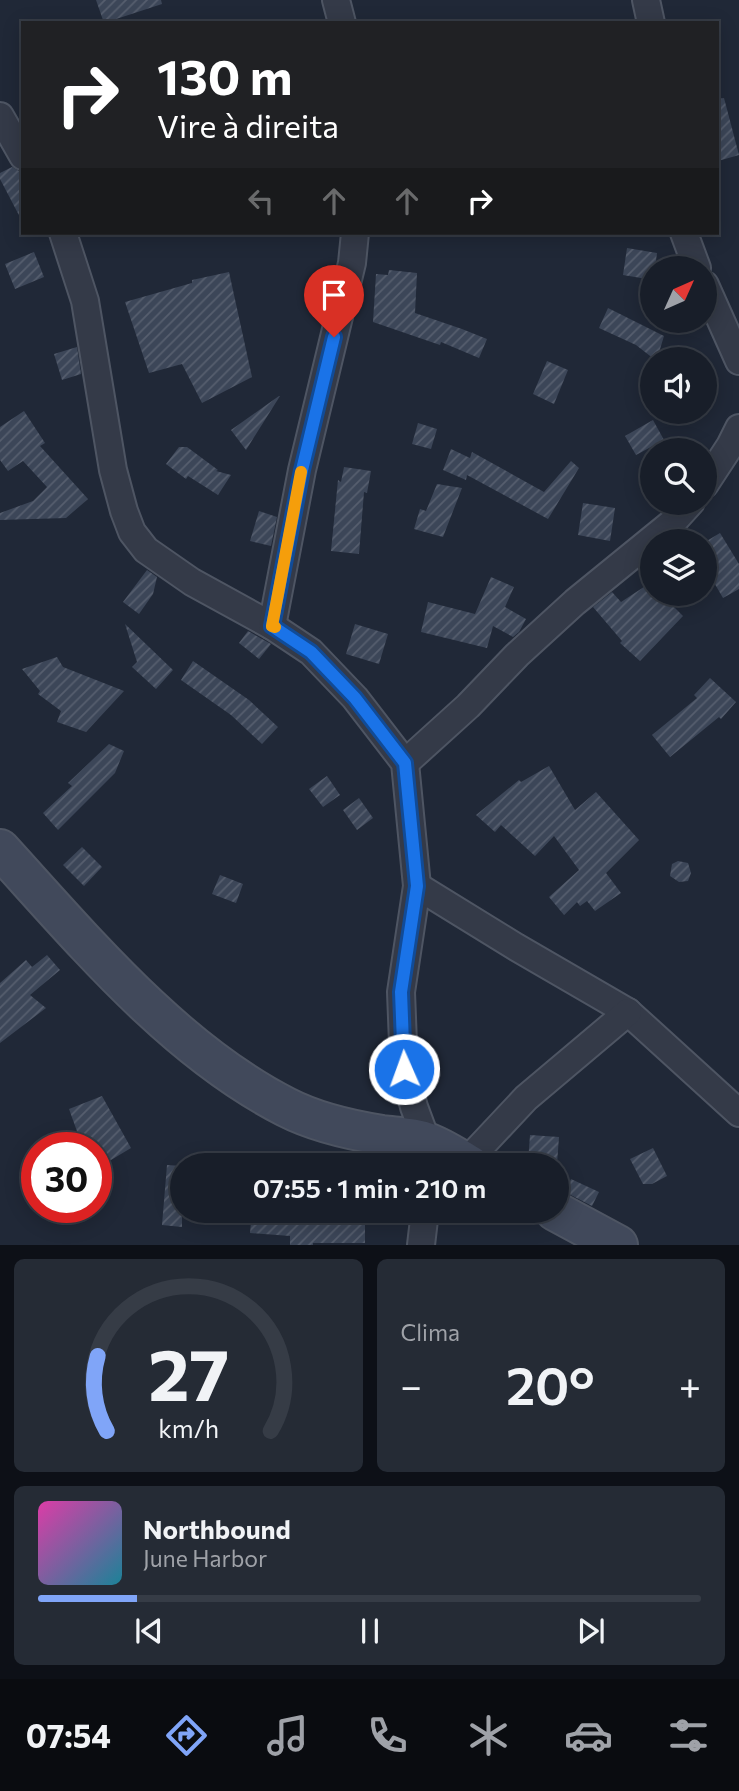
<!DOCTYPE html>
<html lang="pt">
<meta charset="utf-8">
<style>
body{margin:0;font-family:Commissioner,sans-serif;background:#252b35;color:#f1f3f6;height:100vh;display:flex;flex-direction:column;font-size:26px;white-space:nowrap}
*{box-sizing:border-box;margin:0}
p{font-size:23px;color:#9fa2a8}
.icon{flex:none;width:38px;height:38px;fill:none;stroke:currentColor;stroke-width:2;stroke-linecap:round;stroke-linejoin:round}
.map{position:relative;height:1245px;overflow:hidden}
.drawer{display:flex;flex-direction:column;gap:14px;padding:14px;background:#0d1017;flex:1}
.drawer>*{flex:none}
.top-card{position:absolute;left:21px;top:21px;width:698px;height:214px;border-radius:0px;box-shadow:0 4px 18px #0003,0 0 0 2px #363c46;background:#202124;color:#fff;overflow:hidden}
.needle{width:46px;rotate:45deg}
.controls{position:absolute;left:640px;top:256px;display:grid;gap:14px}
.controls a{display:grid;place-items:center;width:77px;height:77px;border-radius:50%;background:#181e29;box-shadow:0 4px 18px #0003,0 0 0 2px #363c46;font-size:35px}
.speed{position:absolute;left:21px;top:1132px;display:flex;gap:14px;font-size:35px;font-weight:700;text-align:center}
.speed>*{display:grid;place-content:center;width:91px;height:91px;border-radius:50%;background:#181e29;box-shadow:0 4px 18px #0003,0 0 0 2px #363c46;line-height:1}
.speed .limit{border:10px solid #d22;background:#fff;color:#111}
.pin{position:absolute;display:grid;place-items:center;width:60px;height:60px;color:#fff;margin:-72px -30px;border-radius:50% 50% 50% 0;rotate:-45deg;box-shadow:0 0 7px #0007}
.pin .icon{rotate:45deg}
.me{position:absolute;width:77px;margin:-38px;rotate:358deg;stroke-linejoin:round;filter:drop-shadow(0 0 5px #0008)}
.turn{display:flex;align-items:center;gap:24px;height:147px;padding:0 21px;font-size:32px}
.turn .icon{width:91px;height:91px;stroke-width:2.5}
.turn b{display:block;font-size:49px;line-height:60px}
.lanes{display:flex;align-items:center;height:66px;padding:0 21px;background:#0003;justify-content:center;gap:35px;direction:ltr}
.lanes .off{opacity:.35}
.big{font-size:52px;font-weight:600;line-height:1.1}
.drawer .card{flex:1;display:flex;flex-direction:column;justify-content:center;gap:10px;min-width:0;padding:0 24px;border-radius:10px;background:#252b35}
.drawer .dial{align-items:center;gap:0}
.dial svg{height:182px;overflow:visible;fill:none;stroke:#363c46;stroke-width:7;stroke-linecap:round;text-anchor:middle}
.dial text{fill:#f1f3f6;stroke:none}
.song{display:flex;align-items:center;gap:21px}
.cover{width:84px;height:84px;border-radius:10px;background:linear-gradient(135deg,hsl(320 70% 55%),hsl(190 70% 35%))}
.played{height:7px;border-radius:4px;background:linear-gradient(90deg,#80a5f8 15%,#363c46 15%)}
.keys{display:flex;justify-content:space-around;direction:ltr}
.heat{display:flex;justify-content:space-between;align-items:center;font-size:38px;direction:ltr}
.drawer .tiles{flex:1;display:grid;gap:14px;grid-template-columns:1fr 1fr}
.card:last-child{grid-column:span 2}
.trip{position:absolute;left:170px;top:1153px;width:399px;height:70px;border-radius:35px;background:#181e29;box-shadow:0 4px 18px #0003,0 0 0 2px #363c46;font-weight:600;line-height:70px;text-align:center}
.dock{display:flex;height:112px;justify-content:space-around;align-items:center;background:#0a0c10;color:#9fa2a8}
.dock .icon{width:49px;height:49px}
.dock .active{color:#80a5f8}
.dock b{font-size:32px;color:#f1f3f6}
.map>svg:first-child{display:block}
.building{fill:url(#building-hatch)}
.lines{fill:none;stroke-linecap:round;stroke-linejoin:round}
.street-casing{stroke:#4e5563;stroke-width:30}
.secondary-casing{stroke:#4e5563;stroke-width:42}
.street{stroke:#343a48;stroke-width:26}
.secondary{stroke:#41495b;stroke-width:38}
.route-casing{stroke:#114b97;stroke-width:18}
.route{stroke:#1a73e8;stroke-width:12}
.slow{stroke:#f59e0b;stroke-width:12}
</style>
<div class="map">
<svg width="739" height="1245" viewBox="0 0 739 1245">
<defs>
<pattern id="building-hatch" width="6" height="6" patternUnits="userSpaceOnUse" patternTransform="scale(1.75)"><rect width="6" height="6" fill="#3c4658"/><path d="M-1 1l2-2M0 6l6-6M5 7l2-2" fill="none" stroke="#565e6e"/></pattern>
</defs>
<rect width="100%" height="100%" fill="#202837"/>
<!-- building -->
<g class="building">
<path d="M 96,0 L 161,0 L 162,4 L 104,23 Z"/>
<path d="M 724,98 L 739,155 L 718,161 L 718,99 Z"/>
<path d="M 12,167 L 19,171 L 23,178 L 23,223 L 0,179 L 0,173 Z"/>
<path d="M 627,248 L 657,253 L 655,268 L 653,268 L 653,280 L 623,275 Z"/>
<path d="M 34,252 L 44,277 L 15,289 L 5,264 Z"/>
<path d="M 389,270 L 417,273 L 415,313 L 462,329 L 487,339 L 479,358 L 441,342 L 440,345 L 373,322 L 376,274 L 388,275 Z"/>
<path d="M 229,272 L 252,377 L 202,403 L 182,364 L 149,373 L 125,302 L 192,283 L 192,280 Z"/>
<path d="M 608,308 L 664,336 L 657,359 L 654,359 L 636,345 L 599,328 Z"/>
<path d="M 77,347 L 81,374 L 62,380 L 54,354 Z"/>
<path d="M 547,361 L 568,370 L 554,404 L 533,394 Z"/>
<path d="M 279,396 L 280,396 L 246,450 L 231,430 Z"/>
<path d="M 24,411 L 45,443 L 40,446 L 88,499 L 66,518 L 0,520 L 0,513 L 33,501 L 47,487 L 23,461 L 8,471 L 0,460 L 0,427 Z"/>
<path d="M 653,420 L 664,440 L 636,455 L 625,436 Z"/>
<path d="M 418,423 L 437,429 L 431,449 L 412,444 Z"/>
<path d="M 179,447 L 187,447 L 218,470 L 216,471 L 231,475 L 218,495 L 188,476 L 186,479 L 166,464 Z"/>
<path d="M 451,449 L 470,458 L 472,452 L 544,492 L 571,461 L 579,468 L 548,519 L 467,475 L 466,480 L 443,470 Z"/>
<path d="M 344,467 L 371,471 L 367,493 L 364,492 L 359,554 L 331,551 L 338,480 L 341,482 Z"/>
<path d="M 437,484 L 462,488 L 443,537 L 414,529 L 420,509 L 426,511 Z"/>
<path d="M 583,503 L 615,508 L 610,541 L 578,535 Z"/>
<path d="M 259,511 L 277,517 L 271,546 L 250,541 Z"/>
<path d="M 720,533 L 739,564 L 739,589 L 723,598 L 705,567 L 705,542 Z"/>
<path d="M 147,570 L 157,577 L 153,594 L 139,614 L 123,602 Z"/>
<path d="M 491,577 L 514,587 L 505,607 L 526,619 L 519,632 L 513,637 L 493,626 L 487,648 L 421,632 L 428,602 L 475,614 Z"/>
<path d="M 653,581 L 653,593 L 660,593 L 683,616 L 640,661 L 620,643 L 622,641 L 593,607 L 612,592 L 621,602 Z"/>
<path d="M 125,624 L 173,670 L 156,689 L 132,667 L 137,662 Z"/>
<path d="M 355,624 L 388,634 L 379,664 L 346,654 Z"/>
<path d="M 248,631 L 271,644 L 259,659 L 239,643 Z"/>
<path d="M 57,657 L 63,667 L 124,691 L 86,732 L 57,722 L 61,711 L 38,694 L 40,691 L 22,669 Z"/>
<path d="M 193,661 L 249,700 L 278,727 L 262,744 L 231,715 L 181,680 Z"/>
<path d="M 710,678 L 736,702 L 721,719 L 719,717 L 670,757 L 652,735 L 697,698 L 694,695 Z"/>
<path d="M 109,744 L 124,751 L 115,773 L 58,830 L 43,813 L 72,786 L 68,783 Z"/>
<path d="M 549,766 L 575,810 L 596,792 L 639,840 L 606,873 L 621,893 L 595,911 L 587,901 L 580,906 L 577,902 L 564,915 L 549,897 L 579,870 L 554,836 L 535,856 L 501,825 L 495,832 L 476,815 L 519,780 L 521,782 Z"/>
<path d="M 327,776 L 340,795 L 323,807 L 309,789 Z"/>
<path d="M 359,798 L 373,818 L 357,830 L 343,810 Z"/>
<path d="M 82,847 L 102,867 L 84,886 L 63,865 Z"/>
<path d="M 678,861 L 688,863 L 691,873 L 688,881 L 679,882 L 670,876 L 672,864 Z"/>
<path d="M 220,875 L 243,884 L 236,903 L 212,894 Z"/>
<path d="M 47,955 L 60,970 L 30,995 L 46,1008 L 0,1043 L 0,983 L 26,960 L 32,967 Z"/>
<path d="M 102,1096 L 131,1148 L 96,1169 L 96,1148 L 83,1148 L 69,1109 Z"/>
<path d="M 530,1135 L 559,1137 L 557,1164 L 528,1162 Z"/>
<path d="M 653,1148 L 667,1176 L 652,1184 L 643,1184 L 630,1159 Z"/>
<path d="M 167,1165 L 182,1166 L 182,1227 L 162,1225 Z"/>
<path d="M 571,1179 L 599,1192 L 592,1206 L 565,1192 Z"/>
<path d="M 252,1211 L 365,1211 L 365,1243 L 313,1243 L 313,1245 L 290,1245 L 290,1236 L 250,1233 Z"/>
</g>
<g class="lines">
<!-- street casing -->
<g class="street-casing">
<g id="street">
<path d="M 336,0 L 342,23"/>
<path d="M 646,0 L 651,23"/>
<path d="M 0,116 L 23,156"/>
<path d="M 63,233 L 85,301 L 113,470 L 124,511 L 132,532 L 146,550 L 192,582 L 272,626 L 311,652 L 355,698 L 405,763 L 417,886 L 401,992 L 404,1069 L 414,1107 L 427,1142 L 428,1166"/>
<path d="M 684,233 L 697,268"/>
<path d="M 705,285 L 739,361"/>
<path d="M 705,484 L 730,446 L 739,428"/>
<path d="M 272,626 L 302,470 L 352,263 L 355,233"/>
<path d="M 405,763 L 468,706 L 517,655 L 575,602 L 672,523 L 691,502"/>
<path d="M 417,886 L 516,947 L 628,1012 L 739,1113"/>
<path d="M 466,1162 L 526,1098 L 628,1012"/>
<path d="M 421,1245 L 425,1211"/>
</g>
</g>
<!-- secondary casing -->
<g class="secondary-casing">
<g id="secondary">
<path d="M 0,849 C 83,940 174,1050 286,1107 C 315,1122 350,1130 382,1135 C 397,1137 416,1137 429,1143 C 444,1149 458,1158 471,1166"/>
<path d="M 555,1211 L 618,1245"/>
</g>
</g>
<!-- street -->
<use href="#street" class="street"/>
<!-- secondary -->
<use href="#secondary" class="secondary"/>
</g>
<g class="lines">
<!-- route casing -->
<g class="route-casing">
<path id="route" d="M 334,337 L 302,470 L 272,626 L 311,652 L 355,698 L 405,763 L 417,886 L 401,992 L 404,1069"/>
</g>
<!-- route -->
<use href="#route" class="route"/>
<!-- slow -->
<path class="slow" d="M 275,627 L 272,626 L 301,472"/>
</g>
</svg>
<div class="controls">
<a><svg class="needle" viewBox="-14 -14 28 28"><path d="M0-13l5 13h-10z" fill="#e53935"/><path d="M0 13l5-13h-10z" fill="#9fa2a8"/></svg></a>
<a><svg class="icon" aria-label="sound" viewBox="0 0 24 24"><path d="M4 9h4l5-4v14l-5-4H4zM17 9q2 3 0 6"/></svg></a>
<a><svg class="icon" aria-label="search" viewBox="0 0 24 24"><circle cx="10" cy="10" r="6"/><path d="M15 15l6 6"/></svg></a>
<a><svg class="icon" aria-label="layers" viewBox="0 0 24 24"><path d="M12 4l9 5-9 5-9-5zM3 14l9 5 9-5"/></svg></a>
</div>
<div class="speed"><div class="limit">30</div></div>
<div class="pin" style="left:334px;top:337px;background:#d93025"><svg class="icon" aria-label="arrive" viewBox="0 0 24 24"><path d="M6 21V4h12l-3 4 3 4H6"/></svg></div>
<svg class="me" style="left:404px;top:1069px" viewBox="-20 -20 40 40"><circle r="17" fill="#1a73e8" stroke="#fff" stroke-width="3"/><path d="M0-11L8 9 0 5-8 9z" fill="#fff"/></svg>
<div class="trip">07:55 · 1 min · 210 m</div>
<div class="top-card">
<div class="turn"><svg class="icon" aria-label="right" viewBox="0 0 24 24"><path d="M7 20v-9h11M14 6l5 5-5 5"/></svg><div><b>130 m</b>Vire à direita</div></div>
<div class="lanes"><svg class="icon off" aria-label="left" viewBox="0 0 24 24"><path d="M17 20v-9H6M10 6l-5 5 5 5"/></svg><svg class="icon off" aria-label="ahead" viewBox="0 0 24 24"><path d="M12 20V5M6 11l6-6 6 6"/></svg><svg class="icon off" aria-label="ahead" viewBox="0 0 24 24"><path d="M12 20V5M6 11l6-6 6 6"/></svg><svg class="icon" aria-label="right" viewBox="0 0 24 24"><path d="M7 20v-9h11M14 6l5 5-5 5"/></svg></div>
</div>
</div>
<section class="drawer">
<div class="tiles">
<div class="card dial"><svg viewBox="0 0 100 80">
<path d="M14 69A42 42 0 1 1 86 69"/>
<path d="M14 69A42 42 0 0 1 10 36" stroke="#80a5f8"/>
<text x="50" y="56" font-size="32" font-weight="700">27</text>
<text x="50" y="72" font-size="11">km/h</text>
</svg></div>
<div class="card"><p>Clima</p>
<div class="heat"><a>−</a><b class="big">20°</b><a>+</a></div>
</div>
<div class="card">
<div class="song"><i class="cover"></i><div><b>Northbound</b><p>June Harbor</p></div></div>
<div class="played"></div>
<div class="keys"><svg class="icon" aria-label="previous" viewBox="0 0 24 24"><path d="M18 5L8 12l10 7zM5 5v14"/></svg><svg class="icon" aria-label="pause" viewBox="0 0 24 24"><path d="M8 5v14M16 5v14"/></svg><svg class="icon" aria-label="next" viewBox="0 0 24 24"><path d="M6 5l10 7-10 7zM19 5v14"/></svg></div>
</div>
</div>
</section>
<nav class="dock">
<b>07:54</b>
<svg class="icon active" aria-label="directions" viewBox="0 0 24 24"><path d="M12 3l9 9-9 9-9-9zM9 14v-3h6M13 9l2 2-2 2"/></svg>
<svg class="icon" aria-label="music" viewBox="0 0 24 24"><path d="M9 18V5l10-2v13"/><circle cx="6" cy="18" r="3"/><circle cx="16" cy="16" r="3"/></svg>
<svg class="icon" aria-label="phone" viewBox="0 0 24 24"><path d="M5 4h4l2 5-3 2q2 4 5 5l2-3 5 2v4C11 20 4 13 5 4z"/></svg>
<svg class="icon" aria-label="climate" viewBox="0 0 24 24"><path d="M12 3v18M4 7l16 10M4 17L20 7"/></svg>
<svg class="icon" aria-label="car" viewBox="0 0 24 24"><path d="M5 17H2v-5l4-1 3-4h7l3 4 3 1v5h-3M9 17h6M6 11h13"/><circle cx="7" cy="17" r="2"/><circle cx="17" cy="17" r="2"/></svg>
<svg class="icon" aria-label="filters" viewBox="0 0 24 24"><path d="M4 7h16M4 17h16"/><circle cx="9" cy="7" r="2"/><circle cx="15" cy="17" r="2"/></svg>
</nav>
